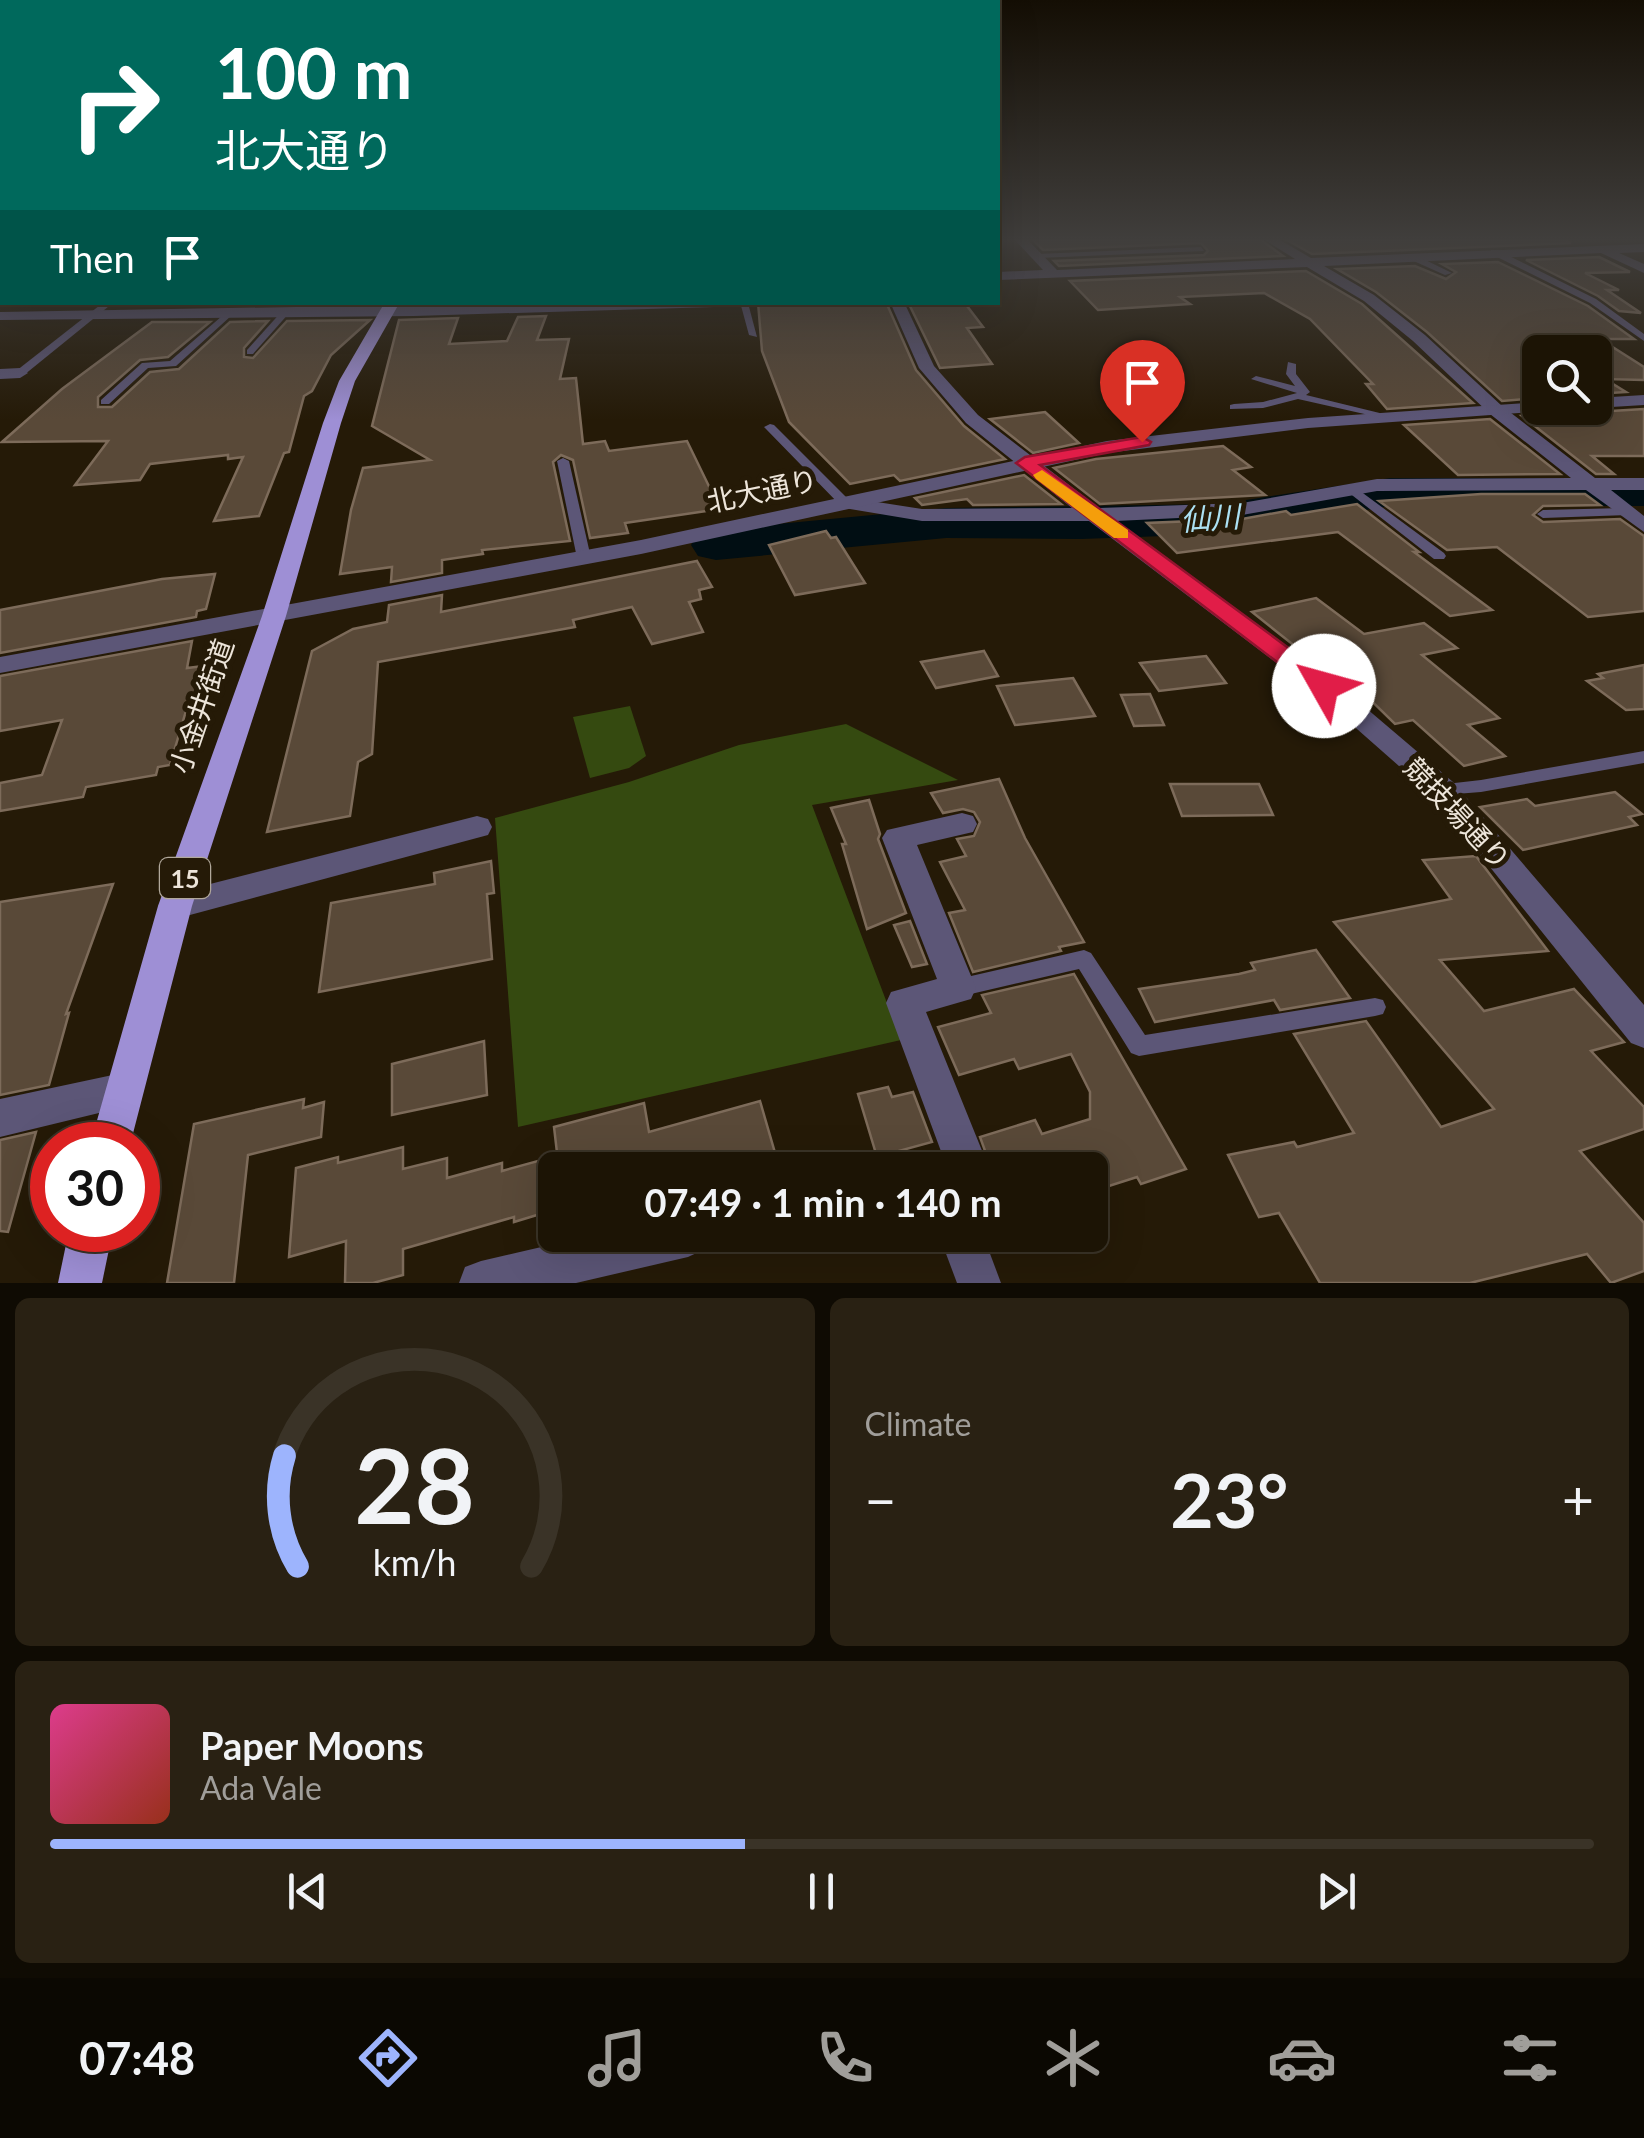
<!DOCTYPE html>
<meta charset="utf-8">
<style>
body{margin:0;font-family:Lato,"Noto Sans JP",sans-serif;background:#292113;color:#f1f3f6;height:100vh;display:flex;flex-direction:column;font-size:38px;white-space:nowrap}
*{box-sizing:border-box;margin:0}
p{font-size:32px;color:#a09e9a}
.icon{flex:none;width:55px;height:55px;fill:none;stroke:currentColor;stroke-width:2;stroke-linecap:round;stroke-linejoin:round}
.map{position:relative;height:1283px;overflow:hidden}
.sheet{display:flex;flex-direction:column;gap:15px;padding:15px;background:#0f0b03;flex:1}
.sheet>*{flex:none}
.top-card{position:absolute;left:0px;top:0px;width:1000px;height:305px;box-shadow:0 10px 40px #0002,0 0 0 2px #3a3327;background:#00695c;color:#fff;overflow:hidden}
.tools{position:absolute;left:1522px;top:335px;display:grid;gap:20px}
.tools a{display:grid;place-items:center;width:90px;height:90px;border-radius:15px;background:#1c1405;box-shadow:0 10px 40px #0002,0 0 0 2px #3a3327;font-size:50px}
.speed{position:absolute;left:30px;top:1122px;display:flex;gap:20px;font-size:50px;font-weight:700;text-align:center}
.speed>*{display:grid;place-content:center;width:130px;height:130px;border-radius:50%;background:#1c1405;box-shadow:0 10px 40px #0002,0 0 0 2px #3a3327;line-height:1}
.speed .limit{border:15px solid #d22;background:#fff;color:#111}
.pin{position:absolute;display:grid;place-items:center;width:85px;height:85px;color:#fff;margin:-102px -42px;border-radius:50% 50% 50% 0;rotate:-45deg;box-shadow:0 0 10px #0007}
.pin .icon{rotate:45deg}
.me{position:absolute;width:110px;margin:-55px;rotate:308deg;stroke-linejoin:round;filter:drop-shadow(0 0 8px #0008)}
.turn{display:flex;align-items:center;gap:35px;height:210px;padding:0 50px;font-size:45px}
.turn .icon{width:130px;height:130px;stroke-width:2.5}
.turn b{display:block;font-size:70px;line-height:85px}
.then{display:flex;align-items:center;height:95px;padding:0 50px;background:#0003;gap:20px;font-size:38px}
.big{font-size:75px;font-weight:700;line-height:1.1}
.sheet .widget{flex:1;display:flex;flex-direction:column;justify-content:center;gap:15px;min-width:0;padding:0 35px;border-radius:15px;background:#292113}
.sheet .dial{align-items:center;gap:0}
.dial svg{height:260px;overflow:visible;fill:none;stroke:#3a3327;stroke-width:7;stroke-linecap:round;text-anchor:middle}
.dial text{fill:#f1f3f6;stroke:none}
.song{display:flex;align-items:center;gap:30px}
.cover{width:120px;height:120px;border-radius:15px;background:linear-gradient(135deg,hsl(330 70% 55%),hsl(10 70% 35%))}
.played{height:10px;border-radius:5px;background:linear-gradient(90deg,#9db4fd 45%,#3a3327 45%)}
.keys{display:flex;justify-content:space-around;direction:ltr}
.heat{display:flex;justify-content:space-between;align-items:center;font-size:55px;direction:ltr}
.sheet .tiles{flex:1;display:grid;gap:15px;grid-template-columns:1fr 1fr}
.widget:last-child{grid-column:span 2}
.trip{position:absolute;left:538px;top:1152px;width:570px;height:100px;border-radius:15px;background:#1c1405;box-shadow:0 10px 40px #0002,0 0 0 2px #3a3327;font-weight:700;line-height:100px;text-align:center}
.tabs{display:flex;height:160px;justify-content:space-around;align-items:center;background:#0b0802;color:#a09e9a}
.tabs .icon{width:70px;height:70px}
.tabs .selected{color:#9db4fd}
.tabs b{font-size:45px;color:#f1f3f6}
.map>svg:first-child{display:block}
.green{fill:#354a10}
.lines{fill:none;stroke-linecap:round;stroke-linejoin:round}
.river{fill:#010e13;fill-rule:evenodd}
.building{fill:#594938;stroke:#7d6b5a;stroke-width:2.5}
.service{fill:#5c5677;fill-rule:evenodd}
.minor{fill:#5c5677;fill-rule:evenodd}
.tertiary{fill:#5c5677;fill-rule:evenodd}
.primary{fill:#9e8fd5;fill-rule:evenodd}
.route{fill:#e11d48;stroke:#92132f;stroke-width:2.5}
.slow{fill:#f59e0b}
.labels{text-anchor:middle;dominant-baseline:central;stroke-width:10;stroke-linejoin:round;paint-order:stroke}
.shield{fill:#251a07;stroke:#b1a89b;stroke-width:2.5}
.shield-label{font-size:25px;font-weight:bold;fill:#ede5da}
.street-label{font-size:28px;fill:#ede5da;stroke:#251a07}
.water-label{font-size:30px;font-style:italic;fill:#ace1f3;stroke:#251a07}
</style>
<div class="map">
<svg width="1644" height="1283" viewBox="0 0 1644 1283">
<rect width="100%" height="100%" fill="#251a07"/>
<!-- green -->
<g class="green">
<path d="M 630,706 L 646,756 L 629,768 L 590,778 L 573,717 Z"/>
<path d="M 846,724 L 958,780 L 812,805 L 901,1040 L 518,1127 L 495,818 L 629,782 L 739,745 Z"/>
</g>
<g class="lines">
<!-- river -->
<path class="river" d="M 1390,478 L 1644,478 L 1644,506 L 1390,506 L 1220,534 L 1081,539 L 946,538 L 716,560 L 698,556 L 691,545 L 698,534 L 716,530 L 946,508 L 1220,504 Z"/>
</g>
<!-- building -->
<g class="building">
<path d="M 1033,240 L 1261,240 L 1283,256 L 1059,266 L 1054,261 L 1204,255 L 1208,251 L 1201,243 L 1043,250 Z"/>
<path d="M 1287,240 L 1564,240 L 1571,243 L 1312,254 Z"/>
<path d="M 1599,257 L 1630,272 L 1585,273 L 1619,290 L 1607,290 L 1641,313 L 1619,311 L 1598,296 L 1526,260 Z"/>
<path d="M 1498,262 L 1588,306 L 1634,339 L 1600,339 L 1644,367 L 1644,380 L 1605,379 L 1626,392 L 1595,394 L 1595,352 L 1540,352 L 1540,398 L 1502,401 L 1427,332 L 1376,292 L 1337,269 L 1415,266 L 1446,279 L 1456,272 L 1442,264 Z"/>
<path d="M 1306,271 L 1362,304 L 1473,403 L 1387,409 L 1366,384 L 1373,384 L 1310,319 L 1264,293 L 1180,297 L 1190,304 L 1098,310 L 1070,281 Z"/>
<path d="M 758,302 L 886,302 L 916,370 L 964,426 L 1005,459 L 900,481 L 894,475 L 850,484 L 789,422 L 762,351 Z"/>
<path d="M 908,302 L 964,302 L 983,327 L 967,328 L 992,364 L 940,368 Z"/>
<path d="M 546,316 L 537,340 L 569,339 L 560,379 L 576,378 L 583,444 L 605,441 L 609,451 L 687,441 L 720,509 L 625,523 L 628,533 L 590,538 L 573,460 L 561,455 L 553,462 L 570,541 L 482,550 L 483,554 L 442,560 L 442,573 L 391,582 L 392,567 L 340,574 L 351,510 L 363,468 L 430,460 L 372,426 L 399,320 L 458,318 L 449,344 L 507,341 L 518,317 Z"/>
<path d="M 370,320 L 331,355 L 312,391 L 304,396 L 289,452 L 284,453 L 259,516 L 214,521 L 243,457 L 228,459 L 228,455 L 150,464 L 140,480 L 75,485 L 108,441 L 2,442 L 62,389 L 152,322 L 210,322 L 168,357 L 140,360 L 98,397 L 98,407 L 112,407 L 150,372 L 179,369 L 230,322 L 268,321 L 244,348 L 244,357 L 253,358 L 287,321 Z"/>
<path d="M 1644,409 L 1644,456 L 1592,456 L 1614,474 L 1596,474 L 1522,416 L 1595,415 L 1595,412 Z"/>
<path d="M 1045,412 L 1079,443 L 1033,453 L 990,419 Z"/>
<path d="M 1490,419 L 1560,474 L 1458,475 L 1404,425 Z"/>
<path d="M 1223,446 L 1251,467 L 1233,470 L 1265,495 L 1100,504 L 1054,468 L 1096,459 Z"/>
<path d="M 1024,475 L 1061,504 L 973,505 L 967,499 L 922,505 L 915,498 Z"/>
<path d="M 1481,494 L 1585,494 L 1600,505 L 1543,506 L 1533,515 L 1543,522 L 1620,519 L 1644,536 L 1644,611 L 1588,617 L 1497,547 L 1447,550 L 1379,501 Z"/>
<path d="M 1357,504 L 1419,552 L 1414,552 L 1492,610 L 1450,616 L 1338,532 L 1177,553 L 1147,523 L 1242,519 L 1286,511 L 1291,515 Z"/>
<path d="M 826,531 L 831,538 L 836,537 L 865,583 L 795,595 L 769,545 Z"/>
<path d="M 697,561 L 712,587 L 699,590 L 701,599 L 689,602 L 703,632 L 652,644 L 632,607 L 573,620 L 575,627 L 378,662 L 372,754 L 358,762 L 350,816 L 267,832 L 312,651 L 353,629 L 387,622 L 389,605 L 442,595 L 441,612 Z"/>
<path d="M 215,574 L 206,609 L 197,611 L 196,617 L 0,653 L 0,610 L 162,579 Z"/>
<path d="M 1316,598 L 1364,634 L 1424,623 L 1457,648 L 1422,655 L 1499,718 L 1468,725 L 1505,756 L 1464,766 L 1413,720 L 1395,724 L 1342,672 L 1337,674 L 1320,666 L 1252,612 Z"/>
<path d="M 192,641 L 187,668 L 212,665 L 206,691 L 191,694 L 170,765 L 158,767 L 156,775 L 86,787 L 83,797 L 0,811 L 0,783 L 42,775 L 62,720 L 0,731 L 0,676 Z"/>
<path d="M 984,651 L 998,676 L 936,688 L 921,662 Z"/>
<path d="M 1206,656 L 1226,683 L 1159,691 L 1140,663 Z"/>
<path d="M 1644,665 L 1644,709 L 1626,710 L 1587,681 L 1603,678 L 1598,674 Z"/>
<path d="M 1073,678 L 1095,716 L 1015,725 L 997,686 Z"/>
<path d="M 1150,694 L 1164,725 L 1134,726 L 1121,695 Z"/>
<path d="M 999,779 L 1025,838 L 1084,942 L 1059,947 L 1061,951 L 973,972 L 949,913 L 965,910 L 940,862 L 966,856 L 957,839 L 974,836 L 980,822 L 974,812 L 963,809 L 943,813 L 931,793 Z"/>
<path d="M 1170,784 L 1259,784 L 1273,815 L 1182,816 Z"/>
<path d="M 1615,792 L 1642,814 L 1629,817 L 1637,825 L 1523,850 L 1480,807 L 1527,799 L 1535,806 Z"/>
<path d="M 869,800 L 880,834 L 878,839 L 906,913 L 867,929 L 842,844 L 846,844 L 831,808 Z"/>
<path d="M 1476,856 L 1548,951 L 1440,960 L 1484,1011 L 1574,989 L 1624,1042 L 1591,1051 L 1644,1107 L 1644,1129 L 1580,1151 L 1644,1223 L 1644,1271 L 1611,1283 L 1587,1254 L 1470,1283 L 1320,1283 L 1279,1213 L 1259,1217 L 1228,1155 L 1294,1142 L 1297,1147 L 1354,1133 L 1294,1034 L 1366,1021 L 1441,1127 L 1494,1109 L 1334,922 L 1451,899 L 1423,860 Z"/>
<path d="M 491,861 L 494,893 L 487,894 L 492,959 L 319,992 L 331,903 L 435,884 L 434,873 Z"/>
<path d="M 113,884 L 66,1014 L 69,1013 L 49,1085 L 0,1095 L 0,902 Z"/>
<path d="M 910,921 L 927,964 L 912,967 L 894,925 Z"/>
<path d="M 1316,950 L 1350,998 L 1280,1010 L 1274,1000 L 1155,1022 L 1139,989 L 1239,974 L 1255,970 L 1251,963 Z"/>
<path d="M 1074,974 L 1186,1169 L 1141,1184 L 1137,1177 L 1090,1192 L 1090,1170 L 992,1170 L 980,1137 L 1035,1120 L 1042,1134 L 1090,1119 L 1090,1092 L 1071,1054 L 1019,1069 L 1014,1059 L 959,1075 L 938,1027 L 991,1013 L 982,995 Z"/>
<path d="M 484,1041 L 487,1095 L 392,1115 L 392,1064 Z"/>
<path d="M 888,1087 L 892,1097 L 913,1092 L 932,1142 L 877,1157 L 858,1094 Z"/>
<path d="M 304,1099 L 303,1108 L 324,1102 L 321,1137 L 248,1155 L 234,1283 L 167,1283 L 194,1124 Z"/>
<path d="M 760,1101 L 780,1170 L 559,1170 L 554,1127 L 644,1103 L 649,1132 Z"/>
<path d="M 36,1132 L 8,1232 L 0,1231 L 0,1140 Z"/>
<path d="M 403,1147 L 403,1169 L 447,1158 L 447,1178 L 502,1163 L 502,1171 L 545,1159 L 550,1211 L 514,1222 L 514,1217 L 403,1249 L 403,1275 L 373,1283 L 345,1283 L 346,1241 L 289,1257 L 296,1168 L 338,1157 L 338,1163 Z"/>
</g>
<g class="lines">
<!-- service -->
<g class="service">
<rect x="0" y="240" width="2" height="4"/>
<path d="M 1201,247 L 1204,251 L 1037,258 L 1033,256 L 1037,254 Z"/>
<path d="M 1491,250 L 1497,250 L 1596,299 L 1644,334 L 1644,341 L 1590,303 L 1491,254 Z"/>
<path d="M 1407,254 L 1413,254 L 1452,273 L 1445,275 L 1407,258 Z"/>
<path d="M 0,281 L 2,281 L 2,287 L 0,288 Z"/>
<path d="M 104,302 L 114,302 L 24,375 L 16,375 L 16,371 Z"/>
<path d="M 740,302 L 748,303 L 757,337 L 749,335 Z"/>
<path d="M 229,310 L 233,313 L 232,315 L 176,366 L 148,368 L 109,404 L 101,404 L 101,400 L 142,363 L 170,361 Z"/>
<path d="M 283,310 L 290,312 L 253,354 L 247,354 L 247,350 Z"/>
<path d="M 1288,362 L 1296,364 L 1296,374 L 1310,392 L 1306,395 L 1396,417 L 1391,420 L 1298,399 L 1263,408 L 1230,409 L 1230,405 L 1234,404 L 1263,402 L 1297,393 L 1251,379 L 1256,376 L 1295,386 L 1286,374 Z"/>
<path d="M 770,424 L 774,425 L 849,500 L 849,506 L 841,506 L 766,429 L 764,427 Z"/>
<path d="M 563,458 L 569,461 L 591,558 L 584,562 L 577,558 L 557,461 Z"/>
<path d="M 1352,485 L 1444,553 L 1446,556 L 1444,559 L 1434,559 L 1348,492 L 1346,489 Z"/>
<path d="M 1624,508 L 1628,509 L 1628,515 L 1543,518 L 1537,514 L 1543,510 Z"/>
<path d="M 1644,751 L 1644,763 L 1481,792 L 1443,795 L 1437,793 L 1434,789 L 1437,785 L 1481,780 Z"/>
<path d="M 1084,950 L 1091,953 L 1145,1035 L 1375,998 L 1383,1000 L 1386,1007 L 1383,1014 L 1375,1016 L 1139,1056 L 1131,1053 L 1079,969 L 958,997 L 950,994 L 947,988 L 950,982 L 958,979 Z"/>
</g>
<!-- minor -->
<g class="minor">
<path d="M 1015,240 L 1028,240 L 1057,270 L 1295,259 L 1265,240 L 1280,240 L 1311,258 L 1644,244 L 1644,252 L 1619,253 L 1644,264 L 1644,273 L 1601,253 L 1324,266 L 1374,295 L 1425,335 L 1502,406 L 1595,478 L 1644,478 L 1644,490 L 1611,490 L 1644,516 L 1644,532 L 1586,490 L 1377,491 L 1242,515 L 1116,521 L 1333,680 L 1453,782 L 1644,1005 L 1644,1048 L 1631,1043 L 1433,796 L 1315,692 L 1089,521 L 922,521 L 838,507 L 835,503 L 845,497 L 922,509 L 1072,508 L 966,423 L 919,368 L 890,302 L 904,302 L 934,366 L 978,415 L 1099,508 L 1242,503 L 1377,479 L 1571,478 L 1490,414 L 1413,341 L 1364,301 L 1307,267 L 998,280 L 998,272 L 1043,270 Z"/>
<path d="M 584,302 L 754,302 L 747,306 L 414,316 L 0,320 L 0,312 Z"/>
<path d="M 0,369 L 20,368 L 28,373 L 20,378 L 0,379 Z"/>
<path d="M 962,813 L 973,816 L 977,824 L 973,832 L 917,845 L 976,988 L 971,999 L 926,1012 L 987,1163 L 984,1170 L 932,1170 L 942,1154 L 886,1003 L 891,992 L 937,979 L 882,838 L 887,830 Z"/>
<path d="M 477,816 L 488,819 L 492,827 L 488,835 L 175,919 L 163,915 L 158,906 L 163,897 L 175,893 Z"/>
<path d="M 122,1073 L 136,1078 L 141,1091 L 136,1104 L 0,1137 L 0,1099 Z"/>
<path d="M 593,1235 L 710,1235 L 703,1250 L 688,1257 L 576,1283 L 459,1283 L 465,1267 L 481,1261 Z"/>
<path d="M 939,1235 L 983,1235 L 1001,1283 L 957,1283 Z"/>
</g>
<!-- tertiary -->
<g class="tertiary">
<path d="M 1644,395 L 1644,405 L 1595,408 L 1592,408 L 1595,398 Z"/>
<path d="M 1540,402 L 1540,408 L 1549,408 L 1546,411 L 1308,428 L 1107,453 L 641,554 L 0,673 L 0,657 L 641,540 L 1107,441 L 1308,418 Z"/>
</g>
<!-- primary -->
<g class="primary">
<path d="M 385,302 L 400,302 L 355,381 L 341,423 L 286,616 L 192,906 L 130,1145 L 90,1145 L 158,906 L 262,616 L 323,423 L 339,381 Z"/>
<path d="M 69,1230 L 113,1230 L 102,1283 L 58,1283 Z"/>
</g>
</g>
<!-- sky -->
<linearGradient id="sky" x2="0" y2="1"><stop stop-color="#140e04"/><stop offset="0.57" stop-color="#403e3c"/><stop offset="1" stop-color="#403e3c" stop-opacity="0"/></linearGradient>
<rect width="1644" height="420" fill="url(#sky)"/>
<!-- route -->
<path class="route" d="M 1142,437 L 1151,442 L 1149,445 L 1040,465 L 1332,680 L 1336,686 L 1332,691 L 1315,691 L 1016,463 L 1025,457 Z"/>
<!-- slow -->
<path class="slow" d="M 1042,470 L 1128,530 L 1128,538 L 1114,538 L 1036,479 L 1033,475 Z"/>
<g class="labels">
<!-- shield labels -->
<rect class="shield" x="160" y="858" width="50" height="40" rx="8"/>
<g class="shield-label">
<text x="185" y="878">15</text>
</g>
<!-- street labels -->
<g class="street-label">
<text transform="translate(762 490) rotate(-12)">北大通り</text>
<text transform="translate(201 706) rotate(-71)">小金井街道</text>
<text transform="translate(1458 813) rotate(47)">競技場通り</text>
</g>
<!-- water labels -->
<g class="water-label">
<text transform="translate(1210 517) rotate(-4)">仙川</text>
</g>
</g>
</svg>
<div class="tools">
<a><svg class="icon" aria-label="search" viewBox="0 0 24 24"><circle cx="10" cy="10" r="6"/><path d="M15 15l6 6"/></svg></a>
</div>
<div class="speed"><div class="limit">30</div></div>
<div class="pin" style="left:1142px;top:442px;background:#d93025"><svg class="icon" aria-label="arrive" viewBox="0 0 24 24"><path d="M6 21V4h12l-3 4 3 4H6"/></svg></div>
<svg class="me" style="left:1324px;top:686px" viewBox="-20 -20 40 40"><circle r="19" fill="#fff"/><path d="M0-13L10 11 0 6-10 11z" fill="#e11d48"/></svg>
<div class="trip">07:49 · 1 min · 140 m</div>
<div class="top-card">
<div class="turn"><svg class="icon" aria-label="right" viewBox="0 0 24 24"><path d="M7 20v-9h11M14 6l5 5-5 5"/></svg><div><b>100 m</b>北大通り</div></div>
<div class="then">Then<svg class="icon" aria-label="arrive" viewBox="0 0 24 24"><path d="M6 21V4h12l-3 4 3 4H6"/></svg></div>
</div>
</div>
<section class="sheet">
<div class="tiles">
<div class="widget dial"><svg viewBox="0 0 100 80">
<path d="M14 69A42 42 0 1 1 86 69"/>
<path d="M14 69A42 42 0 0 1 10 35" stroke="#9db4fd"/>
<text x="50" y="56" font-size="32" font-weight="700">28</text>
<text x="50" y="72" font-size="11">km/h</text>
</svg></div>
<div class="widget"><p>Climate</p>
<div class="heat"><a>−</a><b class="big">23°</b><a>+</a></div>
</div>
<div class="widget">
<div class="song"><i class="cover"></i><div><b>Paper Moons</b><p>Ada Vale</p></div></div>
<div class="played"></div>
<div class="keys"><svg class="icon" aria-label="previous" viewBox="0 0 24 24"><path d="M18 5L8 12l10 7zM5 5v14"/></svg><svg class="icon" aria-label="pause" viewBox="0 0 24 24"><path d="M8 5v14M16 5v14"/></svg><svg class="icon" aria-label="next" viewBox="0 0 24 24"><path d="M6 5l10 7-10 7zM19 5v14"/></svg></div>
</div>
</div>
</section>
<nav class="tabs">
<b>07:48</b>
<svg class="icon selected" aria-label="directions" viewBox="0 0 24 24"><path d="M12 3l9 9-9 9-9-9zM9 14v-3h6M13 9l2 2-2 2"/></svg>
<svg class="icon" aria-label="music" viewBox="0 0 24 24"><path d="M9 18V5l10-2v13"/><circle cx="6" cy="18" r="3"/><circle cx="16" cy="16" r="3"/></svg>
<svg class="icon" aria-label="phone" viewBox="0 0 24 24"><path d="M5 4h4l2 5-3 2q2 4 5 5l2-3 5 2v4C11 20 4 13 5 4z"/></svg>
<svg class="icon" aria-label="climate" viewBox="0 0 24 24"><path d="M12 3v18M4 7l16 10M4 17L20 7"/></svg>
<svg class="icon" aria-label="car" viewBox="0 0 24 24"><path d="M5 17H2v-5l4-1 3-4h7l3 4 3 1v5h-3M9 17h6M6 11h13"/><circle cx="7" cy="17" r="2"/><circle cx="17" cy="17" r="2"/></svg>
<svg class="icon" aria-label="filters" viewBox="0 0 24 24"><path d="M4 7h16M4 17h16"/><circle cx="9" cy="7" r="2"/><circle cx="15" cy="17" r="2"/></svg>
</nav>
